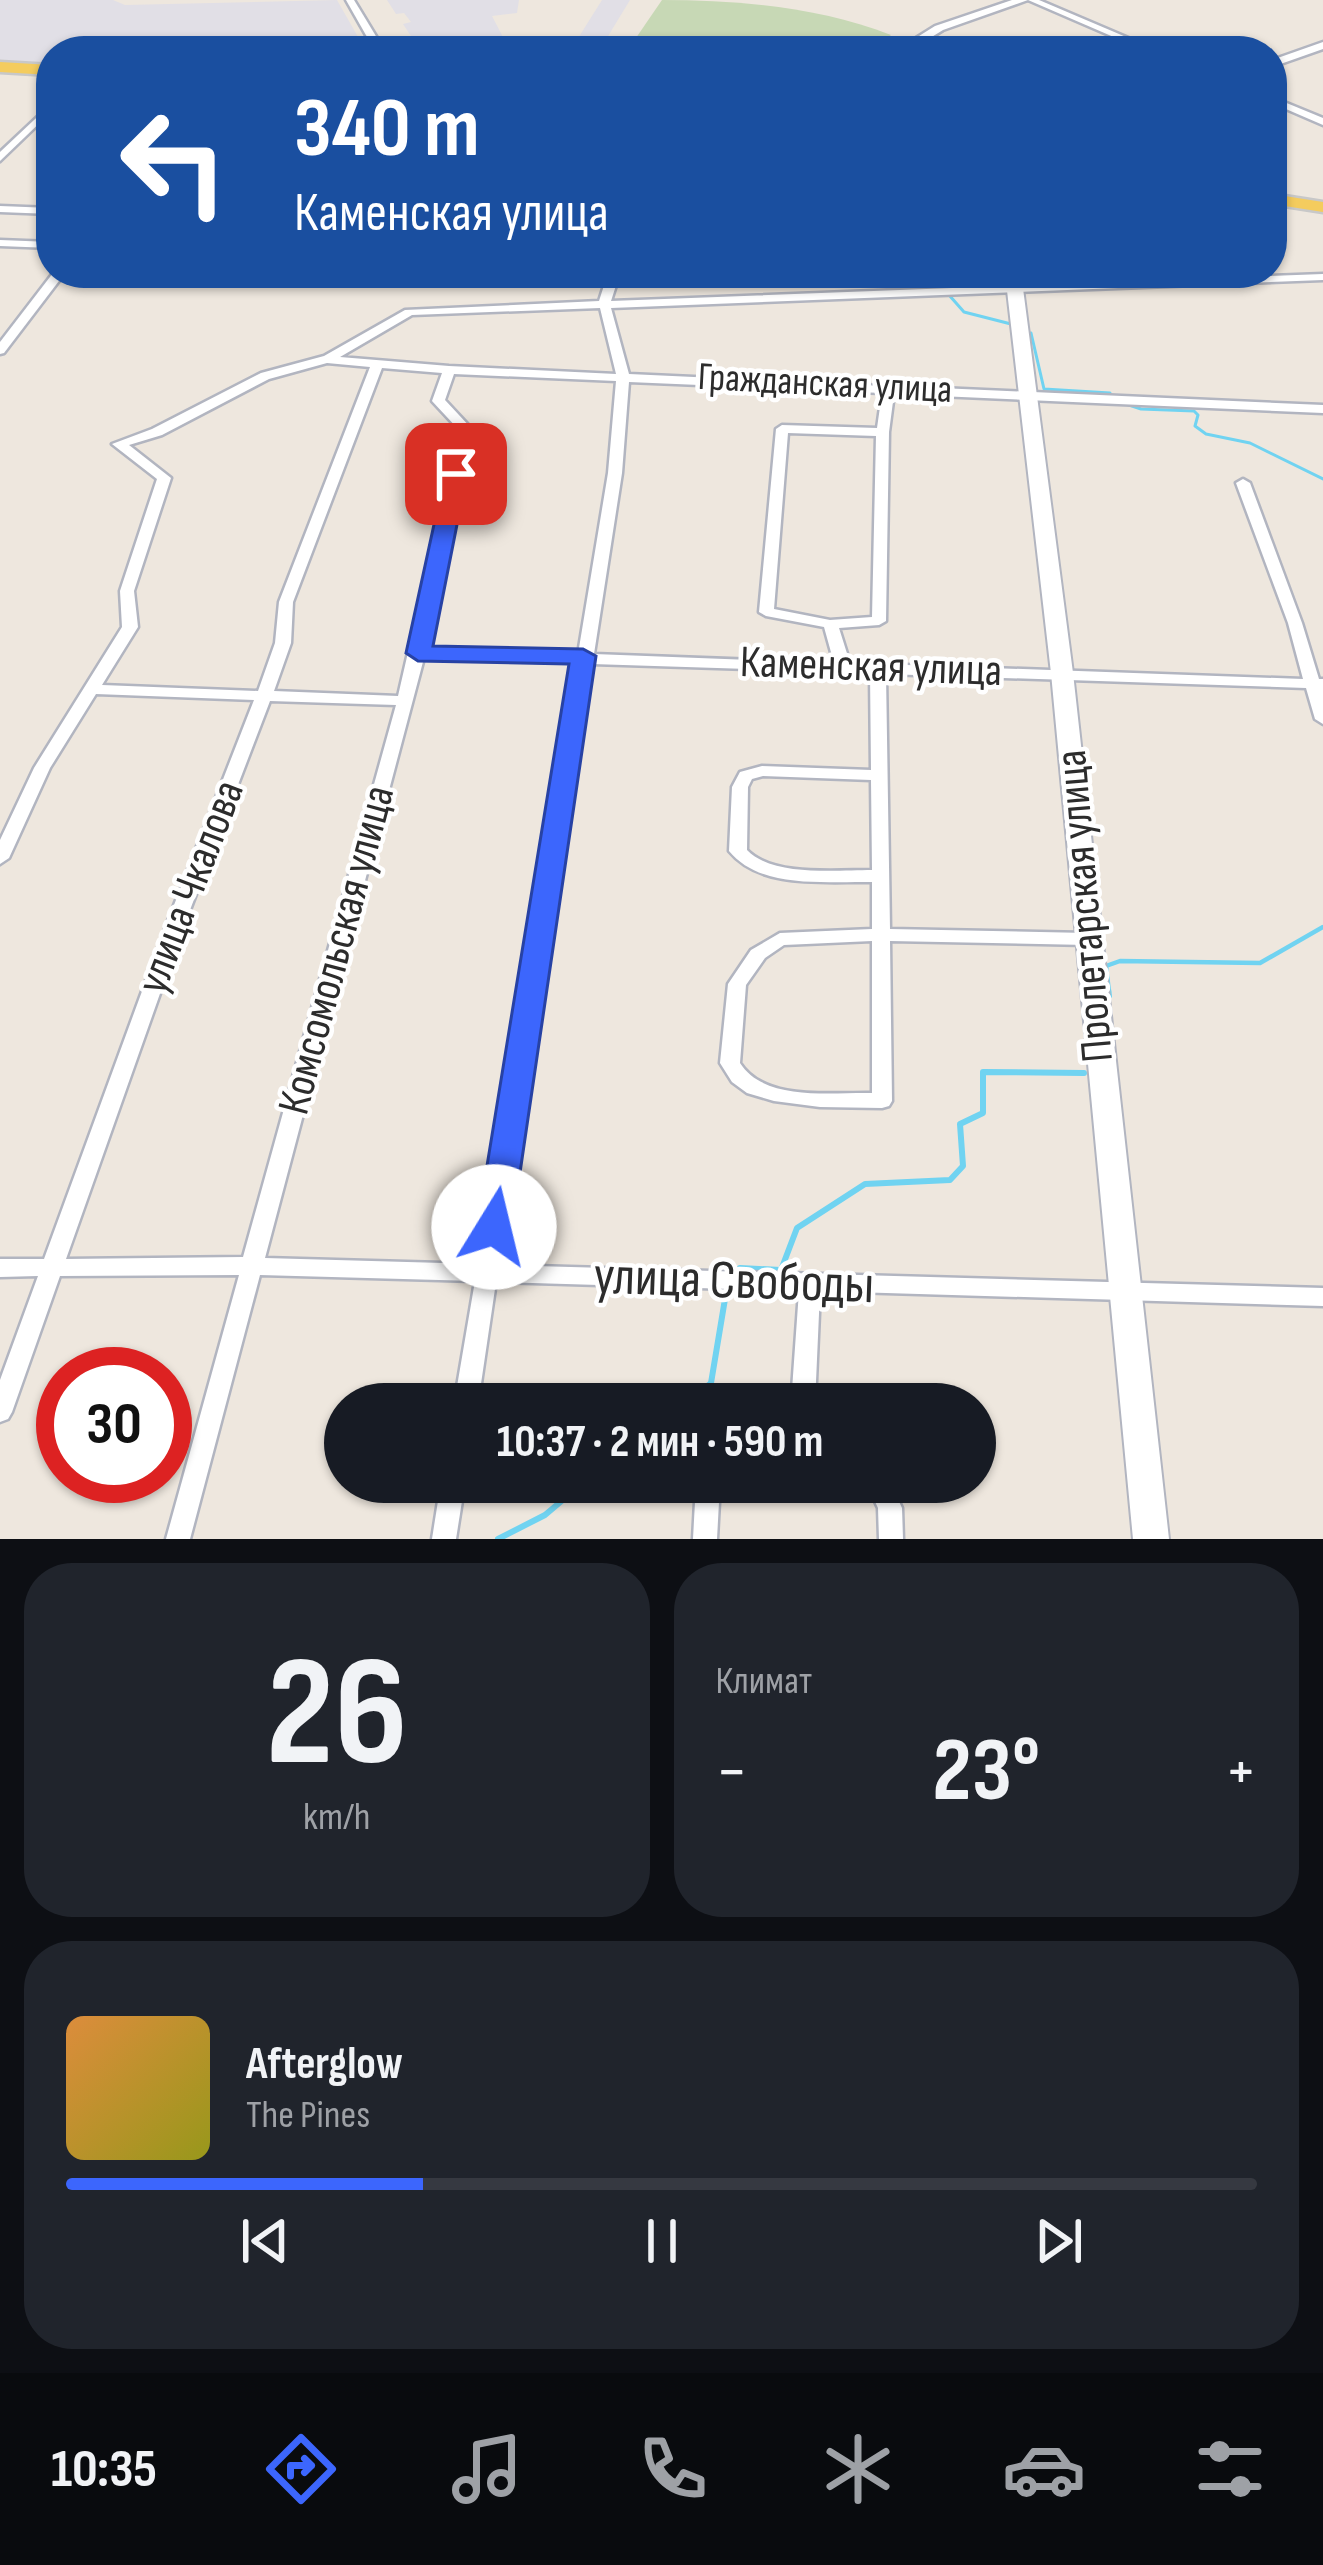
<!DOCTYPE html>
<html lang="ru">
<meta charset="utf-8">
<style>
body{margin:0;font-family:"Sofia Sans Condensed",sans-serif;background:#20242c;color:#f1f3f6;height:100vh;display:flex;flex-direction:column;font-size:45px;white-space:nowrap}
*{box-sizing:border-box;margin:0}
p{font-size:39px;color:#9ea1a6}
.icon{flex:none;width:66px;height:66px;fill:none;stroke:currentColor;stroke-width:2;stroke-linecap:round;stroke-linejoin:round}
.map{position:relative;height:1539px;overflow:hidden}
.drawer{display:flex;flex-direction:column;gap:24px;padding:24px;background:#0d0f14;flex:1}
.drawer>*{flex:none}
.guide{position:absolute;left:36px;top:36px;width:1251px;height:252px;border-radius:48px;box-shadow:0 3px 9px #0004;background:#1a4fa0;color:#fff;overflow:hidden}
.speed{position:absolute;left:36px;top:1347px;display:flex;gap:24px;font-size:60px;font-weight:700;text-align:center}
.speed>*{display:grid;place-content:center;width:156px;height:156px;border-radius:50%;background:#171b24;box-shadow:0 3px 9px #0004;line-height:1}
.speed .limit{border:18px solid #d22;background:#fff;color:#111}
.pin{position:absolute;display:grid;place-items:center;width:102px;height:102px;color:#fff;margin:-51px;border-radius:24px;box-shadow:0 6px 18px #0006}
.me{position:absolute;width:132px;margin:-66px;rotate:9deg;stroke-linejoin:round;filter:drop-shadow(0 0 9px #0008)}
.turn{display:flex;align-items:center;gap:42px;height:252px;padding:0 60px;font-size:54px}
.turn .icon{width:156px;height:156px;stroke-width:2.5}
.turn b{display:block;font-size:84px;line-height:102px}
.big{font-size:90px;font-weight:700;line-height:1.1}
.drawer .card{flex:1;display:flex;flex-direction:column;justify-content:center;gap:18px;min-width:0;padding:0 42px;border-radius:48px;background:#20242c}
.drawer .dial{align-items:center;gap:0}
.dial b{font-size:156px;line-height:1}
.song{display:flex;align-items:center;gap:36px}
.cover{width:144px;height:144px;border-radius:18px;background:linear-gradient(135deg,hsl(30 70% 55%),hsl(60 70% 35%))}
.played{height:12px;border-radius:6px;background:linear-gradient(90deg,#3c66fd 30%,#363941 30%)}
.keys{display:flex;justify-content:space-around;direction:ltr}
.heat{display:flex;justify-content:space-between;align-items:center;font-size:66px;direction:ltr}
.drawer .tiles{flex:1;display:grid;gap:24px;grid-template-columns:1fr 1fr}
.card:last-child{grid-column:span 2}
.trip{position:absolute;left:324px;top:1383px;width:672px;height:120px;border-radius:60px;background:#171b24;box-shadow:0 3px 9px #0004;font-weight:700;line-height:120px;text-align:center}
.tabs{display:flex;height:192px;justify-content:space-around;align-items:center;background:#090b0e;color:#9ea1a6}
.tabs .icon{width:84px;height:84px}
.tabs .selected{color:#3c66fd}
.tabs b{font-size:54px;color:#f1f3f6}
.map>svg:first-child{display:block}
.industrial{fill:#e1dfe6}
.cemetery{fill:#c7d8b5}
.lines{fill:none;stroke-linecap:round;stroke-linejoin:round}
.stream-far2{stroke:#70d3f1;stroke-width:3}
.stream-far1{stroke:#70d3f1;stroke-width:4.5}
.stream{stroke:#70d3f1;stroke-width:6}
.minor-casing{stroke:#b2b5c0;stroke-width:5}
.tertiary-casing{stroke:#b2b5c0;stroke-width:5}
.secondary-casing{stroke:#b2b5c0;stroke-width:4}
.primary-casing{stroke:#c8c8c8;stroke-width:5}
.minor{fill:#fff;fill-rule:evenodd}
.tertiary{fill:#fff;fill-rule:evenodd}
.secondary{fill:#fff;fill-rule:evenodd}
.primary{fill:#f4cc5e;fill-rule:evenodd}
.route{fill:#3c66fd;stroke:#2742a4;stroke-width:3}
.labels{text-anchor:middle;dominant-baseline:central;stroke-width:9;stroke-linejoin:round;paint-order:stroke}
.far-street-label{font-size:39px;fill:#2c2c2c;stroke:#fff}
.street-label{font-size:45px;fill:#2c2c2c;stroke:#fff}
.near-street-label{font-size:54px;fill:#2c2c2c;stroke:#fff}
</style>
<div class="map">
<svg width="1323" height="1539" viewBox="0 0 1323 1539">
<rect width="100%" height="100%" fill="#eee7de"/>
<!-- industrial -->
<g class="industrial">
<path d="M 0,0 L 113,0 L 125,5 L 337,0 L 366,51 L 51,51 L 51,63 L 0,60 Z"/>
<path d="M 387,0 L 519,0 L 517,13 L 492,16 L 505,41 L 498,51 L 421,51 L 403,24 L 411,22 L 404,13 L 396,14 Z"/>
<path d="M 602,0 L 630,0 L 599,51 L 570,51 Z"/>
</g>
<!-- cemetery -->
<path class="cemetery" d="M 662,0 C 740,0 819,7 891,35 L 871,51 L 627,51 Z"/>
<g class="lines">
<!-- stream-far2 -->
<g class="stream-far2">
<path d="M 909,273 L 922,285 L 946,288"/>
<path d="M 949,295 L 964,312 L 1011,324"/>
<path d="M 1031,333 L 1044,389 L 1110,393"/>
<path d="M 1123,403 L 1141,409 L 1194,411 L 1198,415 L 1195,426 L 1206,434 L 1250,443 L 1323,479"/>
</g>
<!-- stream-far1 -->
<path class="stream-far1" d="M 1109,992 L 1106,966 L 1120,961 L 1260,963 L 1323,927"/>
<!-- stream -->
<g class="stream">
<path d="M 1108,989 L 1109,996"/>
<path d="M 740,1268 L 781,1270 L 797,1228 L 865,1184 L 950,1180 L 963,1166 L 960,1124 L 983,1113 L 983,1072 L 1084,1073"/>
<path d="M 632,1404 L 666,1404"/>
<path d="M 685,1404 L 711,1383 L 726,1293"/>
<path d="M 498,1539 L 545,1515 L 584,1482"/>
</g>
<!-- minor casing -->
<g class="minor-casing">
<g id="minor">
<path d="M 346,0 L 354,0 L 385,51 L 375,51 Z"/>
<path d="M 1028,0 L 1039,0 L 1159,51 L 1146,51 Z"/>
<path d="M 1272,97 L 1323,118 L 1323,125 L 1272,103 Z"/>
<path d="M 51,104 L 51,112 L 0,161 L 0,152 Z"/>
<path d="M 0,206 L 51,208 L 51,214 L 0,212 Z"/>
<path d="M 0,240 L 51,242 L 51,248 L 0,246 Z"/>
<path d="M 53,273 L 65,273 L 4,353 L 0,354 L 0,342 Z"/>
<path d="M 608,273 L 620,273 L 611,301 L 1323,274 L 1323,280 L 611,308 L 629,374 L 884,386 L 889,383 L 895,386 L 1323,405 L 1323,413 L 894,394 L 889,432 L 886,621 L 879,625 L 839,628 L 850,663 L 1303,679 L 1288,623 L 1236,483 L 1243,479 L 1250,483 L 1302,623 L 1319,679 L 1323,679 L 1323,724 L 1315,719 L 1306,688 L 886,674 L 890,929 L 1087,933 L 1093,935 L 1096,939 L 1093,943 L 1087,945 L 890,941 L 892,1101 L 889,1106 L 882,1108 L 820,1107 L 774,1101 L 747,1093 L 732,1082 L 720,1063 L 728,984 L 751,950 L 780,933 L 872,929 L 872,882 C 826,881 761,890 729,851 L 732,787 L 740,772 L 762,766 L 871,770 L 870,673 L 592,664 L 499,1265 L 1323,1288 L 1323,1306 L 820,1291 L 815,1404 L 791,1404 L 799,1291 L 496,1282 L 478,1404 L 454,1404 L 475,1281 L 260,1275 L 190,1539 L 166,1539 L 239,1275 L 60,1276 L 12,1412 L 8,1419 L 0,1422 L 0,1380 L 38,1276 L 0,1277 L 0,1259 L 44,1259 L 167,923 L 254,700 L 96,694 L 50,768 L 9,858 L 0,864 L 0,840 L 34,768 L 122,627 L 120,591 L 157,479 L 112,444 L 152,429 L 261,373 L 324,356 L 405,310 L 599,301 ZM 600,308 L 616,374 L 449,366 L 340,357 L 412,315 ZM 327,363 L 370,367 L 279,602 L 275,643 L 258,691 L 102,685 L 138,627 L 134,591 L 171,478 L 129,445 L 162,435 L 269,379 ZM 382,368 L 442,373 L 432,401 L 459,430 L 398,696 L 274,691 L 291,643 L 293,602 ZM 454,374 L 616,381 L 608,473 L 578,654 L 427,649 L 472,429 L 445,400 ZM 629,382 L 882,393 L 877,428 L 782,425 L 776,429 L 759,612 L 766,616 L 824,627 L 834,663 L 594,654 L 622,473 ZM 788,433 L 876,436 L 872,617 L 830,620 L 774,609 ZM 424,658 L 577,663 L 478,1264 L 265,1258 ZM 270,701 L 396,705 L 243,1257 L 66,1259 L 185,923 ZM 763,776 L 871,780 L 872,870 C 836,870 773,877 747,850 L 748,787 L 752,779 ZM 872,941 L 872,1093 C 831,1092 765,1102 740,1063 L 746,985 L 765,958 L 784,945 Z"/>
<path d="M 441,1482 L 465,1482 L 456,1539 L 432,1539 Z"/>
<path d="M 703,1482 L 727,1482 L 719,1502 L 717,1539 L 693,1539 L 695,1502 Z"/>
<path d="M 866,1482 L 890,1482 L 902,1508 L 903,1539 L 879,1539 L 878,1508 Z"/>
</g>
</g>
<!-- tertiary casing -->
<g class="tertiary-casing">
<g id="tertiary">
<path d="M 1012,0 L 1028,0 L 943,30 L 909,51 L 895,51 L 935,26 Z"/>
<path d="M 1323,42 L 1323,49 L 1272,67 L 1272,60 Z"/>
</g>
</g>
<!-- secondary casing -->
<g class="secondary-casing">
<path id="secondary" d="M 1005,273 L 1021,273 L 1073,673 L 1169,1539 L 1133,1539 L 1051,673 Z"/>
</g>
<!-- primary casing -->
<g class="primary-casing">
<g id="primary">
<path d="M 0,62 L 51,65 L 51,75 L 0,72 Z"/>
<path d="M 1272,194 L 1323,202 L 1323,212 L 1272,204 Z"/>
</g>
</g>
<!-- minor -->
<use href="#minor" class="minor"/>
<!-- tertiary -->
<use href="#tertiary" class="tertiary"/>
<!-- secondary -->
<use href="#secondary" class="secondary"/>
<!-- primary -->
<use href="#primary" class="primary"/>
</g>
<!-- route -->
<path class="route" d="M 456,467 L 467,474 L 433,646 L 583,649 L 596,656 L 512,1227 L 507,1237 L 494,1241 L 482,1237 L 477,1227 L 569,664 L 418,661 L 406,653 L 445,474 Z"/>
<g class="labels">
<!-- far-street labels -->
<g class="far-street-label">
<text transform="translate(825 384) rotate(3)">Гражданская улица</text>
</g>
<!-- street labels -->
<g class="street-label">
<text transform="translate(871 667) rotate(2)">Каменская улица</text>
<text transform="translate(191 887) rotate(-69)">улица Чкалова</text>
<text transform="translate(1085 906) rotate(-95)">Пролетарская улица</text>
<text transform="translate(337 950) rotate(-75)">Комсомольская улица</text>
</g>
<!-- near-street labels -->
<g class="near-street-label">
<text transform="translate(734 1281) rotate(2)">улица Свободы</text>
</g>
</g>
</svg>
<div class="speed"><div class="limit">30</div></div>
<div class="pin" style="left:456px;top:474px;background:#d93025"><svg class="icon" aria-label="arrive" viewBox="0 0 24 24"><path d="M6 21V4h12l-3 4 3 4H6"/></svg></div>
<svg class="me" style="left:494px;top:1227px" viewBox="-20 -20 40 40"><circle r="19" fill="#fff"/><path d="M0-13L10 11 0 6-10 11z" fill="#3c66fd"/></svg>
<div class="trip">10:37 · 2 мин · 590 m</div>
<div class="guide">
<div class="turn"><svg class="icon" aria-label="left" viewBox="0 0 24 24"><path d="M17 20v-9H6M10 6l-5 5 5 5"/></svg><div><b>340 m</b>Каменская улица</div></div>
</div>
</div>
<section class="drawer">
<div class="tiles">
<div class="card dial"><b>26</b><p>km/h</p></div>
<div class="card"><p>Климат</p>
<div class="heat"><a>−</a><b class="big">23°</b><a>+</a></div>
</div>
<div class="card">
<div class="song"><i class="cover"></i><div><b>Afterglow</b><p>The Pines</p></div></div>
<div class="played"></div>
<div class="keys"><svg class="icon" aria-label="previous" viewBox="0 0 24 24"><path d="M18 5L8 12l10 7zM5 5v14"/></svg><svg class="icon" aria-label="pause" viewBox="0 0 24 24"><path d="M8 5v14M16 5v14"/></svg><svg class="icon" aria-label="next" viewBox="0 0 24 24"><path d="M6 5l10 7-10 7zM19 5v14"/></svg></div>
</div>
</div>
</section>
<nav class="tabs">
<b>10:35</b>
<svg class="icon selected" aria-label="directions" viewBox="0 0 24 24"><path d="M12 3l9 9-9 9-9-9zM9 14v-3h6M13 9l2 2-2 2"/></svg>
<svg class="icon" aria-label="music" viewBox="0 0 24 24"><path d="M9 18V5l10-2v13"/><circle cx="6" cy="18" r="3"/><circle cx="16" cy="16" r="3"/></svg>
<svg class="icon" aria-label="phone" viewBox="0 0 24 24"><path d="M5 4h4l2 5-3 2q2 4 5 5l2-3 5 2v4C11 20 4 13 5 4z"/></svg>
<svg class="icon" aria-label="climate" viewBox="0 0 24 24"><path d="M12 3v18M4 7l16 10M4 17L20 7"/></svg>
<svg class="icon" aria-label="car" viewBox="0 0 24 24"><path d="M5 17H2v-5l4-1 3-4h7l3 4 3 1v5h-3M9 17h6M6 11h13"/><circle cx="7" cy="17" r="2"/><circle cx="17" cy="17" r="2"/></svg>
<svg class="icon" aria-label="filters" viewBox="0 0 24 24"><path d="M4 7h16M4 17h16"/><circle cx="9" cy="7" r="2"/><circle cx="15" cy="17" r="2"/></svg>
</nav>
